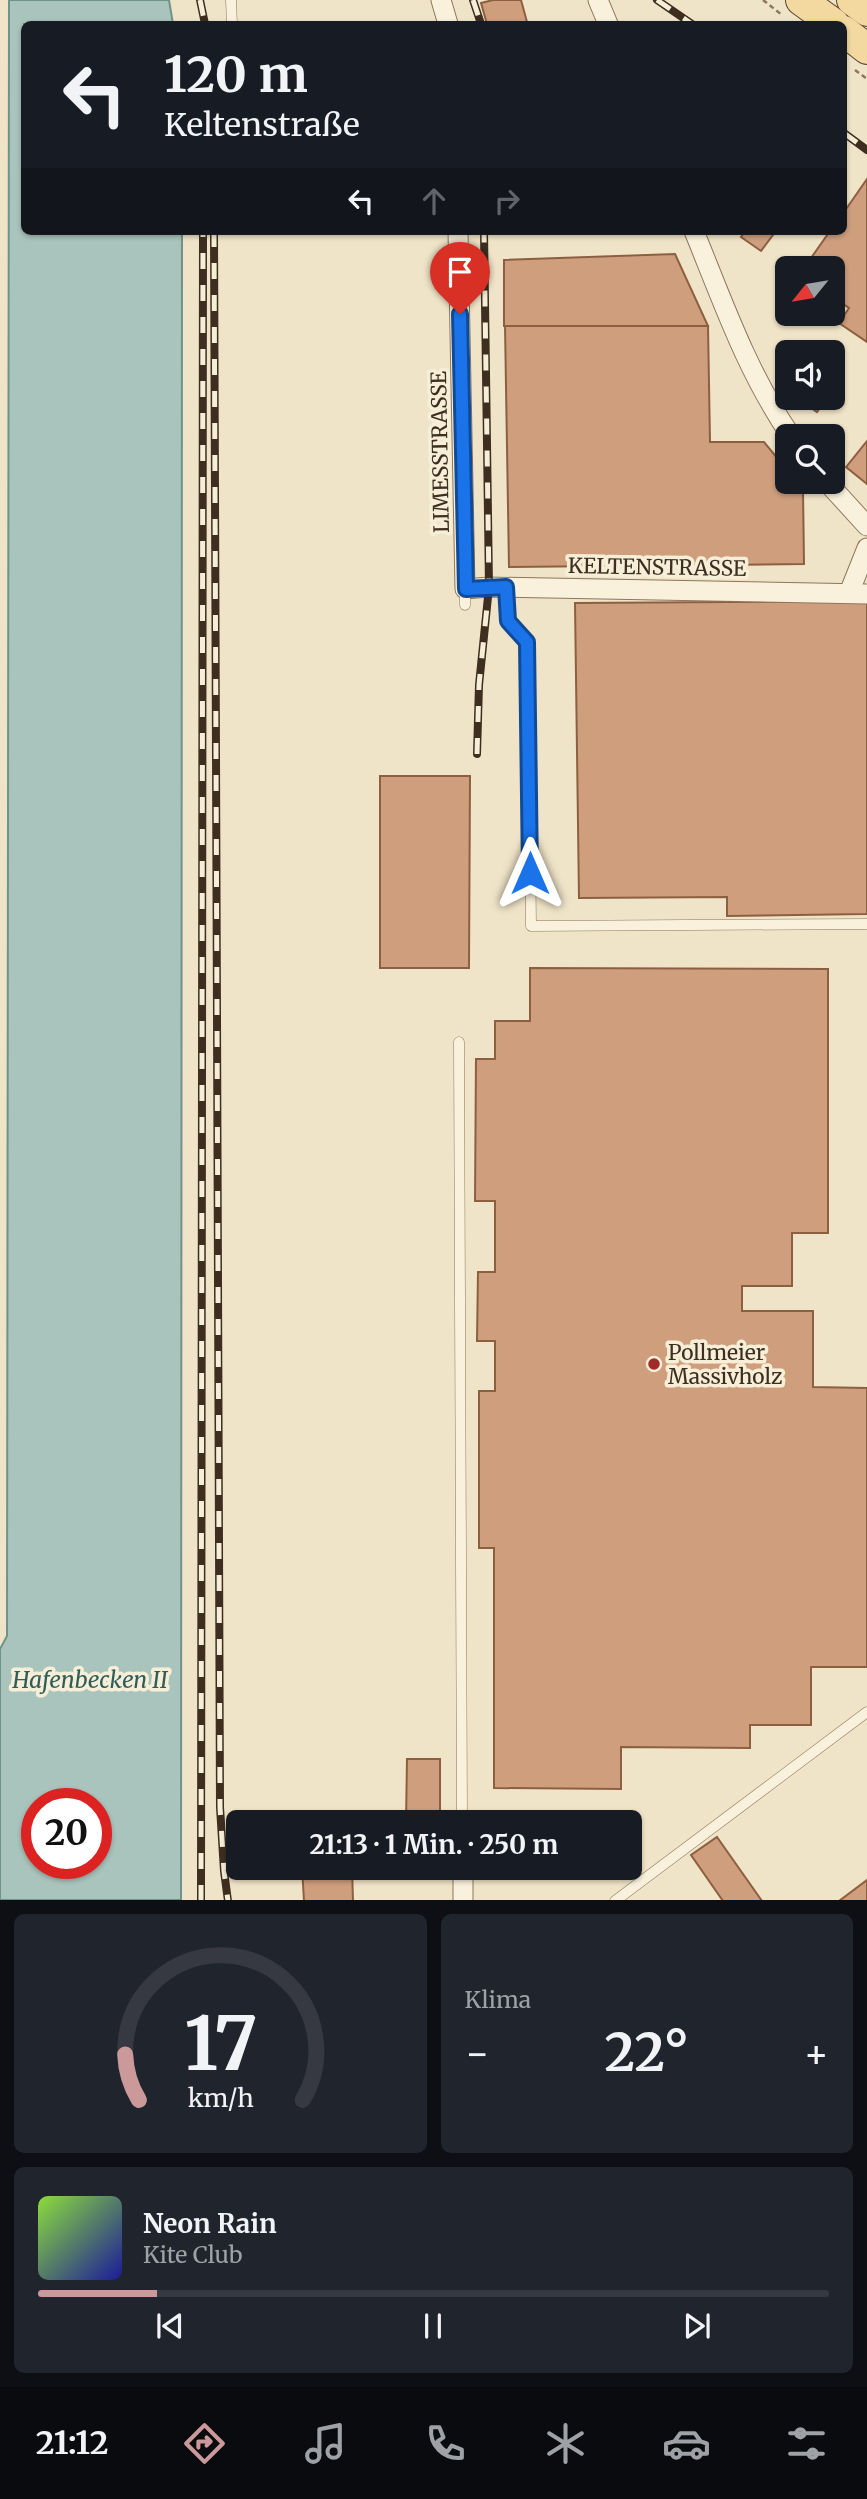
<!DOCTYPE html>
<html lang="de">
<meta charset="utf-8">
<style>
body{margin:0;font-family:Merriweather,serif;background:#20242c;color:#f1f3f6;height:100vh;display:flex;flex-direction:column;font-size:26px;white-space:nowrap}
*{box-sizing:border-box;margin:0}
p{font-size:23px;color:#9ea1a6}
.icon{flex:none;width:38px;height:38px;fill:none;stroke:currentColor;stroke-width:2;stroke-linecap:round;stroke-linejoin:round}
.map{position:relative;height:1900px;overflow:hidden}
.details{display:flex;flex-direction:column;gap:14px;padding:14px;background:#0d0f14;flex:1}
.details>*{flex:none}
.hud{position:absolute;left:21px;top:21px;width:826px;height:214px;border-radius:10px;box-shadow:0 2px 5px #0004;background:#171b24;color:#f1f3f6;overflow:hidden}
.needle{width:46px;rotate:240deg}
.buttons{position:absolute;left:775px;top:256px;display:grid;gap:14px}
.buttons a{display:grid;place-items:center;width:70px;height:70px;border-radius:10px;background:#171b24;box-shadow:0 2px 5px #0004;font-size:35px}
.speed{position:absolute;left:21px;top:1788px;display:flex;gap:14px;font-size:35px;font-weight:700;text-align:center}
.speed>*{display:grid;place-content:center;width:91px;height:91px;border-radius:50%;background:#171b24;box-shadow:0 2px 5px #0004;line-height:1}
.speed .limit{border:10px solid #d22;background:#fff;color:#111}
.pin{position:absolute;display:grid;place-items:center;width:60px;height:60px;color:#fff;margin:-72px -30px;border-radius:50% 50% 50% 0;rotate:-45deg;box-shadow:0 0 7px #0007}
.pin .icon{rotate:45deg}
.me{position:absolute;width:77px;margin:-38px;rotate:0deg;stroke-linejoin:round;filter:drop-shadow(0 0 5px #0008)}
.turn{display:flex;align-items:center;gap:24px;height:147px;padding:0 28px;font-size:32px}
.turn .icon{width:91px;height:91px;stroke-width:2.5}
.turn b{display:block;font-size:49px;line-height:60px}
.lanes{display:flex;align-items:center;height:66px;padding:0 28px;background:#0003;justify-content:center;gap:35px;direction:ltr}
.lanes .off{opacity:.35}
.big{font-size:52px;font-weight:700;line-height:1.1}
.details .tile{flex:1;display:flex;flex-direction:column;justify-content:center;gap:10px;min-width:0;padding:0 24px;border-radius:10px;background:#20242c}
.details .dial{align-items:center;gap:0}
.dial svg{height:182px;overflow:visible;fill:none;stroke:#363941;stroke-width:7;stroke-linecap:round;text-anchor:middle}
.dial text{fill:#f1f3f6;stroke:none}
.song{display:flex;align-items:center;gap:21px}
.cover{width:84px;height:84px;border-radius:10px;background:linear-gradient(135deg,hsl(90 70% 55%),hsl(240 70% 35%))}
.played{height:7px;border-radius:4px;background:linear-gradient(90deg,#cc999b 15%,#363941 15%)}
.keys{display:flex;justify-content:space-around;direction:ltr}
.heat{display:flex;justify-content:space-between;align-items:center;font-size:38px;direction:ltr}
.details .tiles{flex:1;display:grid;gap:14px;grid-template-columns:1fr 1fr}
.tile:last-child{grid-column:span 2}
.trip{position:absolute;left:226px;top:1810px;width:416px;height:70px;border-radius:10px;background:#171b24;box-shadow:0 2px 5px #0004;font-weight:700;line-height:70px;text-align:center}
.menu{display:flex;height:112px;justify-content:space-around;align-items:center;background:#090b0e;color:#9ea1a6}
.menu .icon{width:49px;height:49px}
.menu .selected{color:#cc999b}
.menu b{font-size:32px;color:#f1f3f6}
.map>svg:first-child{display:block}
.water{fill:#a9c4bc;stroke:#6f938a;stroke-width:2;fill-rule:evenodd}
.building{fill:#cf9f7d;stroke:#8d5f41;stroke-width:2}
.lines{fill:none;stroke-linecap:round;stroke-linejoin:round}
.service-casing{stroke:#8d765c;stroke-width:11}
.minor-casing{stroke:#8d765c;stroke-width:21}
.primary-casing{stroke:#5b4430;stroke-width:32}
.path{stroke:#8d765c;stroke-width:2.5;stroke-dasharray:5 3.5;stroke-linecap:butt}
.service{stroke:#faf1dc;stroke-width:10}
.minor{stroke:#faf1dc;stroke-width:19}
.primary{stroke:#f3d9a0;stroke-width:30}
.rail-casing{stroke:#3d2e20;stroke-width:8}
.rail{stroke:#f7eed8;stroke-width:5;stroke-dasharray:16;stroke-linecap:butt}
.route-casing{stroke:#114b97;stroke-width:18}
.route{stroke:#1a73e8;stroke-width:12}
.poi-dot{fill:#9e2a2b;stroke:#f7eed8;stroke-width:2.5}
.labels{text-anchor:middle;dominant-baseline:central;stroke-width:7;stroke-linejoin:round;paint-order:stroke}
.street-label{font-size:21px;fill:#3d2e20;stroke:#f7eed8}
.poi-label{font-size:21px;fill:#3d2e20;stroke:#f7eed8;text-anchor:start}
.water-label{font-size:23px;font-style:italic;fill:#2f5d5a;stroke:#f7eed8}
</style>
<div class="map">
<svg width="867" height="1901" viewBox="0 0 867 1901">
<rect width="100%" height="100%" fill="#f0e4c8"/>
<!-- water -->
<path class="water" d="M 9,0 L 169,0 L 173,24 L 24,24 L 24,231 L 182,231 L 181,1900 L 0,1900 L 0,1649 L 7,1636 ZM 37,1804 L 96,1804 L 96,1864 L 37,1864 Z"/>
<!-- building -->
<g class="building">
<path d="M 493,0 L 521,0 L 527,22 L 517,24 L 487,24 L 481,3 Z"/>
<path d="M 867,179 L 867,342 L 839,323 L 849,308 L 833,297 L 833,268 L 804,268 L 830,231 L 844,231 L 844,212 Z"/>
<path d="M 745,231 L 776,231 L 761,251 L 741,237 Z"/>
<path d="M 675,254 L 708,326 L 504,326 L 504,260 Z"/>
<path d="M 505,326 L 708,326 L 710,442 L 764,442 L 788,471 L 788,481 L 796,481 L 803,490 L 804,564 L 509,567 Z"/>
<path d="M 795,397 L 827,397 L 817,412 Z"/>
<path d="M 867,441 L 867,484 L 846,467 Z"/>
<path d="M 867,601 L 867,914 L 727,916 L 727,897 L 579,898 L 575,603 Z"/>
<path d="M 380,776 L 470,776 L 469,968 L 380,968 Z"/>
<path d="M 530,968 L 828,969 L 828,1233 L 792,1233 L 792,1286 L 742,1286 L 742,1311 L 813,1311 L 813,1387 L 867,1388 L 867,1667 L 811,1667 L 811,1725 L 750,1725 L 750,1748 L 621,1747 L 621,1789 L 494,1788 L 494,1548 L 479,1548 L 479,1391 L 495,1391 L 495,1341 L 477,1341 L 478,1272 L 495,1272 L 495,1201 L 475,1201 L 476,1059 L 495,1059 L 495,1021 L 530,1021 Z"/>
<path d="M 407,1759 L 440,1759 L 440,1822 L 406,1822 Z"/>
<path d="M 717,1837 L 762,1901 L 723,1901 L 691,1855 Z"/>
<path d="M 302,1867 L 352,1867 L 353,1901 L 304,1901 Z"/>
<rect x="406" y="1867" width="33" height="9"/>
<path d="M 867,1880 L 867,1901 L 839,1901 Z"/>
</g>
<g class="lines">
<!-- service casing -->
<g class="service-casing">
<g id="service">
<path d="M 231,0 L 232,24"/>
<path d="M 506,587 L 508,621 L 527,642 L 528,662 L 531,926 L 867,924"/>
<path d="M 465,605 L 465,589"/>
<path d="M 459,1042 L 462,1822"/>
<path d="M 615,1901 L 867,1712"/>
</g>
</g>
<!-- minor casing -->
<g class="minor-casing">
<g id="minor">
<path d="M 441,0 L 448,24"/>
<path d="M 598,0 L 608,24"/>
<path d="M 458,231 L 465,589 L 489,587 L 867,594"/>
<path d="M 694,231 C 723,302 747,372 791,436"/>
<path d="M 826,481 L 867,526"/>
<path d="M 849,593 L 867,548"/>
<path d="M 463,1901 L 463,1871"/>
</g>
</g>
<!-- primary casing -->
<g class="primary-casing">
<g id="primary">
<path d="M 801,0 L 834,24"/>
<path d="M 852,0 L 867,11"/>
<path d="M 844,31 L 867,49"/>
</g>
</g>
<!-- path -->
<g class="path">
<path d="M 763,0 L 782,15"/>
<path d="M 855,70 L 867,79"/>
</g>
<!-- service -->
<use href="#service" class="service"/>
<!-- minor -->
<use href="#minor" class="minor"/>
<!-- primary -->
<use href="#primary" class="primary"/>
<!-- rail casing -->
<g class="rail-casing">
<g id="rail">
<path d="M 200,0 L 205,24"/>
<path d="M 473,0 L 481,24"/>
<path d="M 657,0 L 692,24"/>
<path d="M 844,133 L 867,150"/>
<path d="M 214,231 L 220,1807 L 224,1871 L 228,1901"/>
<path d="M 477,754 L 479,685 L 489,587 L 484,231"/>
<path d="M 201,1901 L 203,231"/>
</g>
</g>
<!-- rail -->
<use href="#rail" class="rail"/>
</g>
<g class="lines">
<!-- route casing -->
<g class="route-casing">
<path id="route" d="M 460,314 L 466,589 L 506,587 L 508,621 L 527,642 L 530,873"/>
</g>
<!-- route -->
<use href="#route" class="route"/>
</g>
<!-- markers -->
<circle class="poi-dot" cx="654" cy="1364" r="7"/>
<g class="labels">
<!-- street labels -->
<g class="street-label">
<text transform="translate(440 452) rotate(-91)">LIMESSTRASSE</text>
<text transform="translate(657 567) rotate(1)">KELTENSTRASSE</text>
</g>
<!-- poi labels -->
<g class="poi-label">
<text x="668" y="1352">Pollmeier<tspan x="668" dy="24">Massivholz</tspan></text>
</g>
<!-- water labels -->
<g class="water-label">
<text x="90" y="1679">Hafenbecken II</text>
</g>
</g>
</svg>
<div class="buttons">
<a><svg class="needle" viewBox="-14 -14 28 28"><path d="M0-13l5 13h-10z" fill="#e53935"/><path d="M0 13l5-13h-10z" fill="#9ea1a6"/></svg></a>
<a><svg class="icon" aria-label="sound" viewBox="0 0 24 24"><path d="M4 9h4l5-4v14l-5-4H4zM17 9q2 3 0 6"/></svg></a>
<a><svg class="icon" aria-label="search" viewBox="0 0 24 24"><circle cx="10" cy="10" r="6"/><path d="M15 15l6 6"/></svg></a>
</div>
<div class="speed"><div class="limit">20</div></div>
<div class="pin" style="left:460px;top:314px;background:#d93025"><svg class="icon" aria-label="arrive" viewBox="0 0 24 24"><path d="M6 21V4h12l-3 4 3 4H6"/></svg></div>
<svg class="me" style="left:530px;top:873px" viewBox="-20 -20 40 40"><path d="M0-17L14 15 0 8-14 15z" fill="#1a73e8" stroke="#fff" stroke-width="4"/></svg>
<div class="trip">21:13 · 1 Min. · 250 m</div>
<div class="hud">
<div class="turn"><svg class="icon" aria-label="left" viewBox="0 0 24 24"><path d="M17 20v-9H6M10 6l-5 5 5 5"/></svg><div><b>120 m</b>Keltenstraße</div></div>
<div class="lanes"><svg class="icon" aria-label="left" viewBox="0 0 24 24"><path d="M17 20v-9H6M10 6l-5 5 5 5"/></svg><svg class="icon off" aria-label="ahead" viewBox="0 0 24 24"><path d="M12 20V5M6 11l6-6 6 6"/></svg><svg class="icon off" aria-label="right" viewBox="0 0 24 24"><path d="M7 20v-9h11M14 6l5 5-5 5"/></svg></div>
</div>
</div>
<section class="details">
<div class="tiles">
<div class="tile dial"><svg viewBox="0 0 100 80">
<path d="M14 69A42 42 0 1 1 86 69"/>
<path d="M14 69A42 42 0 0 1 8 49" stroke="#cc999b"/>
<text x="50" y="56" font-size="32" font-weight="700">17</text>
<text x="50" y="72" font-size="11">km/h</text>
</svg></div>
<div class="tile"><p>Klima</p>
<div class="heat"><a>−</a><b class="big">22°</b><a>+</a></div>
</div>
<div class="tile">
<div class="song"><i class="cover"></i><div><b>Neon Rain</b><p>Kite Club</p></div></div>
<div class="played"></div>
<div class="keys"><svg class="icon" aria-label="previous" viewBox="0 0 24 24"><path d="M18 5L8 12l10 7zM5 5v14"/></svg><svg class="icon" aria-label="pause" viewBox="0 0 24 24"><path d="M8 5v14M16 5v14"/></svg><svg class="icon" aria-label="next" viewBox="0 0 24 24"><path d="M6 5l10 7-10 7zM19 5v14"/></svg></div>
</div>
</div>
</section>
<nav class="menu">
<b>21:12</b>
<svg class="icon selected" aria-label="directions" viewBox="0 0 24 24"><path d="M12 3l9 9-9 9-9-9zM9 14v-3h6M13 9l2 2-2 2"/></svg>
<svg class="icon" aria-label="music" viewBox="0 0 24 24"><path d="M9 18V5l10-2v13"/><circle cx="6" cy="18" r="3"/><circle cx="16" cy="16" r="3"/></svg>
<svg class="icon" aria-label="phone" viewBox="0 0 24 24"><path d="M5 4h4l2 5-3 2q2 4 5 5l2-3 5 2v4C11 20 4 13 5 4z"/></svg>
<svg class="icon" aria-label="climate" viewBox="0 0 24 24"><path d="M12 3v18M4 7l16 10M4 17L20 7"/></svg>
<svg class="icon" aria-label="car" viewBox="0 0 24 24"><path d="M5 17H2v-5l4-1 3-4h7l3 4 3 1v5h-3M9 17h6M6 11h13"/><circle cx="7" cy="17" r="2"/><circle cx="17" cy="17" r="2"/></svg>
<svg class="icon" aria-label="filters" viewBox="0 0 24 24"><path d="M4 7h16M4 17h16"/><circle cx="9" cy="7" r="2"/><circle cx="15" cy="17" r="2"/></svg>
</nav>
